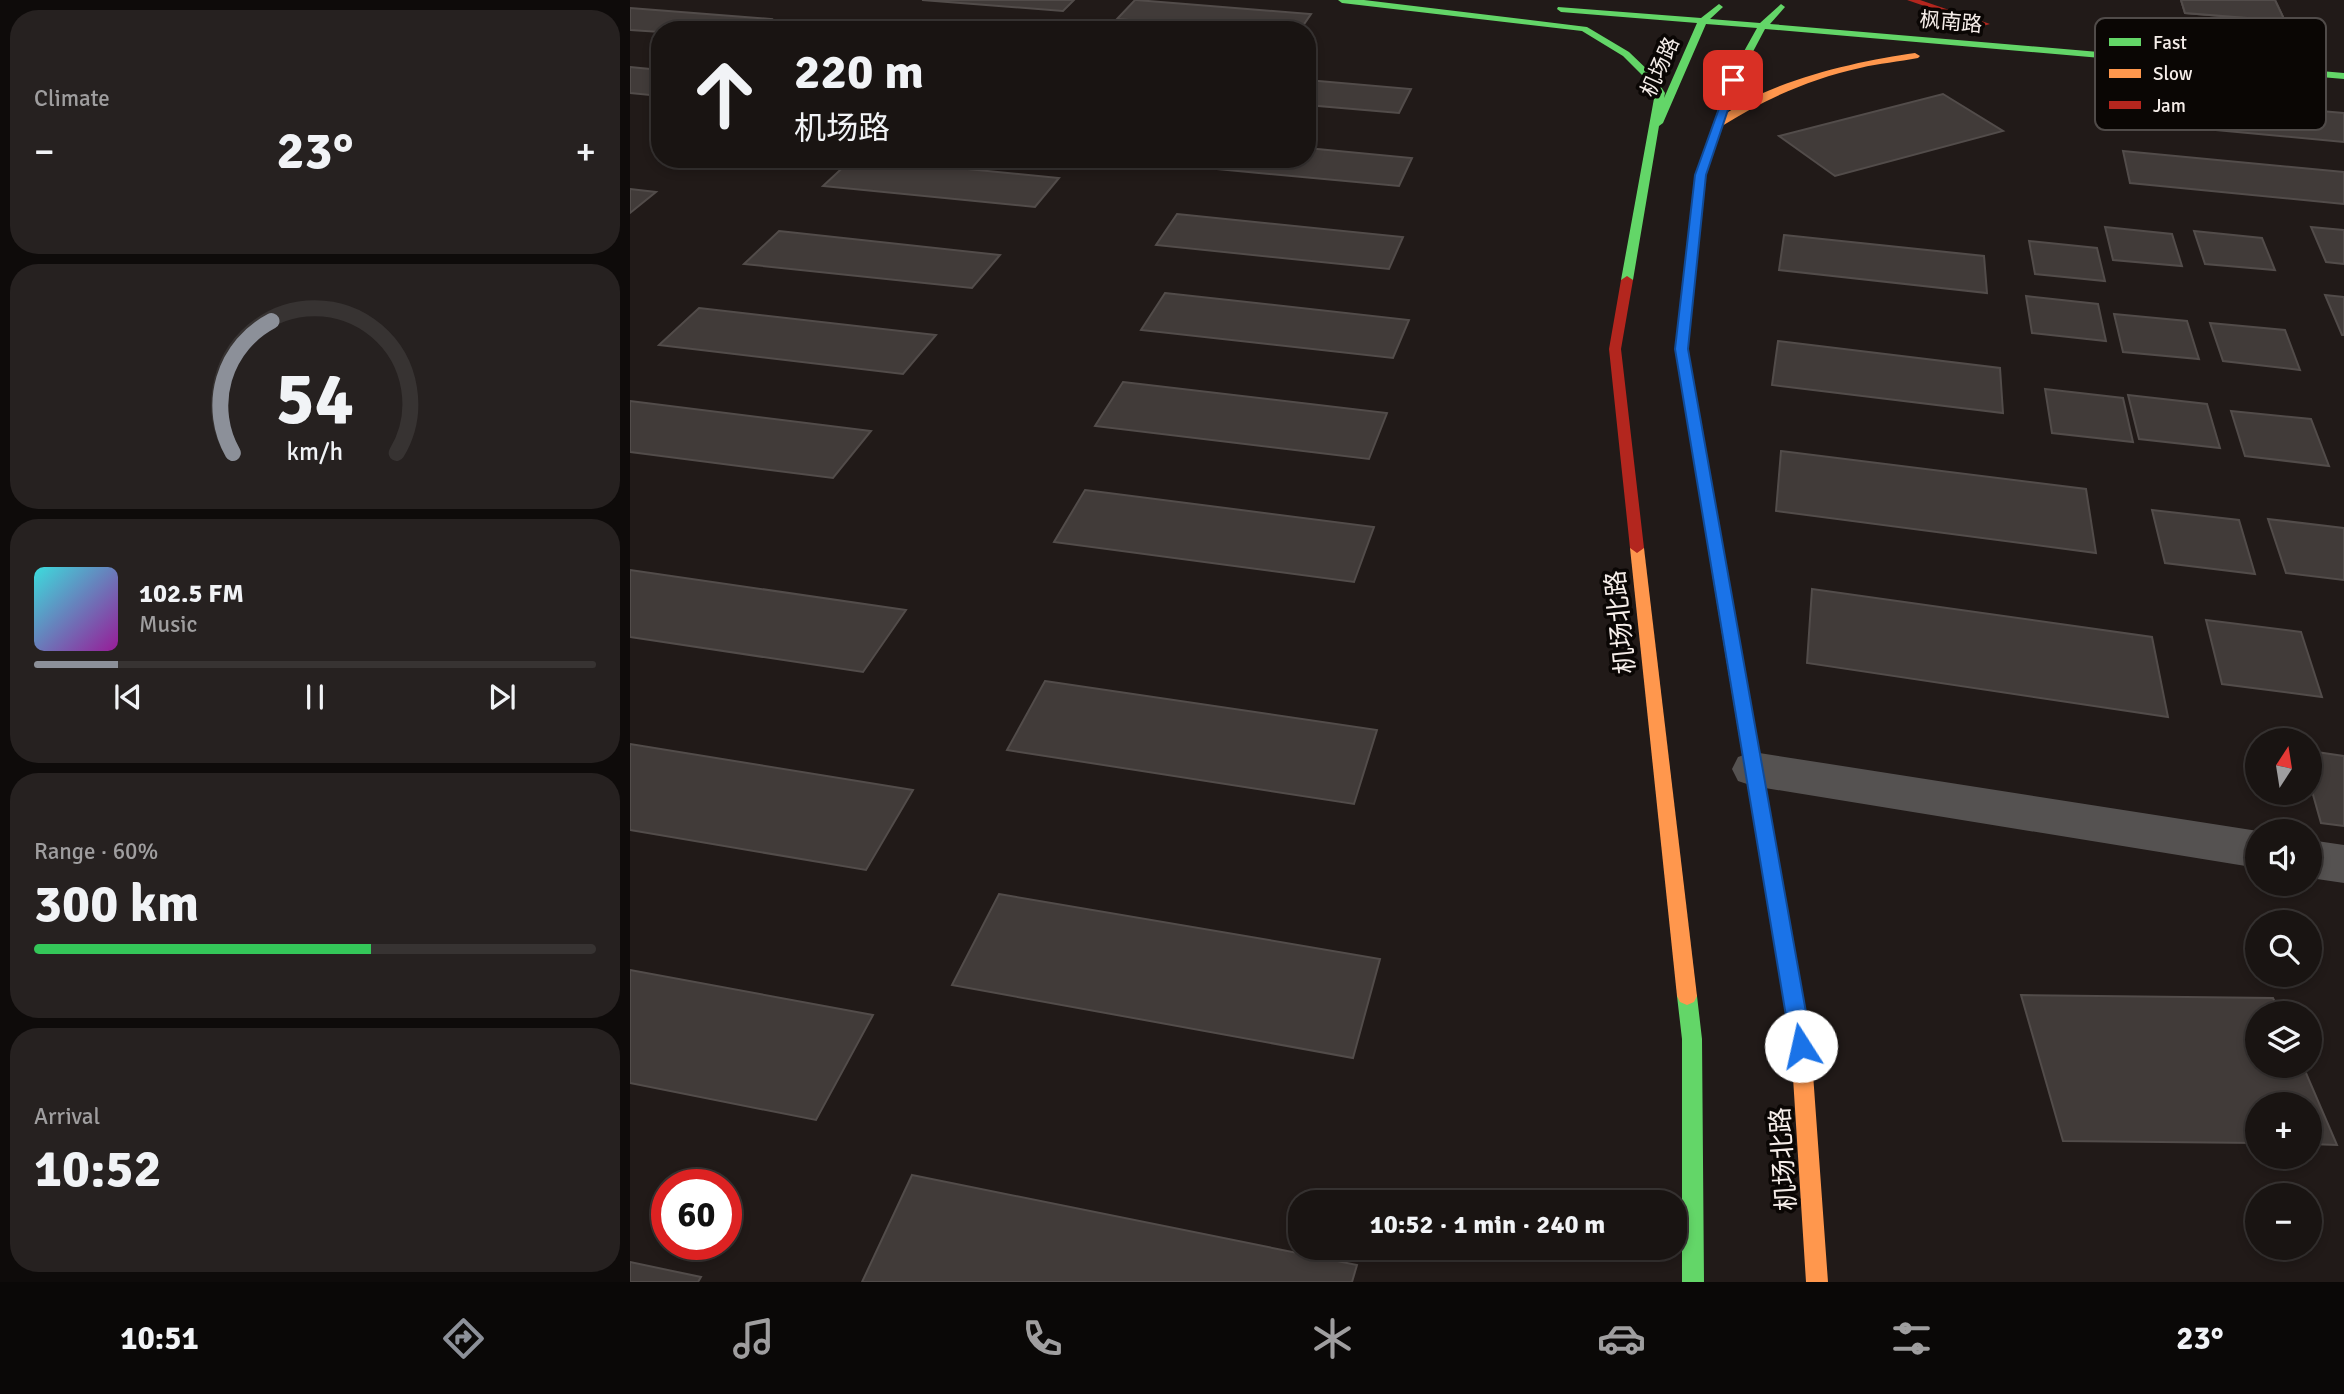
<!DOCTYPE html>
<meta charset="utf-8">
<style>
body{margin:0;font-family:Signika,"Noto Sans SC",sans-serif;background:#262120;color:#f1f3f6;height:100vh;display:flex;flex-direction:column;font-size:26px;white-space:nowrap}
*{box-sizing:border-box;margin:0}
p{font-size:23px;color:#9f9e9f}
.icon{flex:none;width:38px;height:38px;fill:none;stroke:currentColor;stroke-width:2;stroke-linecap:round;stroke-linejoin:round}
.map{position:relative;flex:1;overflow:hidden}
.panel{display:flex;flex-direction:column;gap:10px;padding:10px;background:#0e0b0a;width:630px}
.panel>*{flex:none}
.top-card{position:absolute;left:21px;top:21px;width:665px;height:147px;border-radius:28px;box-shadow:0 4px 10px #0003,0 0 0 2px #373332;background:#191412;color:#f1f3f6;overflow:hidden}
.needle{width:46px;rotate:12deg}
.tools{position:absolute;left:1615px;top:728px;display:grid;gap:14px}
.tools a{display:grid;place-items:center;width:77px;height:77px;border-radius:50%;background:#191412;box-shadow:0 4px 10px #0003,0 0 0 2px #373332;font-size:35px}
.speed{position:absolute;left:21px;top:1169px;display:flex;gap:14px;font-size:35px;font-weight:700;text-align:center}
.speed>*{display:grid;place-content:center;width:91px;height:91px;border-radius:50%;background:#191412;box-shadow:0 4px 10px #0003,0 0 0 2px #373332;line-height:1}
.speed .limit{border:10px solid #d22;background:#fff;color:#111}
.pin{position:absolute;display:grid;place-items:center;width:60px;height:60px;color:#fff;margin:-30px;border-radius:14px;box-shadow:0 4px 10px #0006}
.me{position:absolute;width:77px;margin:-38px;rotate:350deg;stroke-linejoin:round;filter:drop-shadow(0 0 5px #0008)}
.turn{display:flex;align-items:center;gap:24px;height:147px;padding:0 28px;font-size:32px}
.turn .icon{width:91px;height:91px;stroke-width:2.5}
.turn b{display:block;font-size:49px;line-height:60px}
.big{font-size:52px;font-weight:700;line-height:1.1}
.panel .widget{flex:1;display:flex;flex-direction:column;justify-content:center;gap:10px;min-width:0;padding:0 24px;border-radius:28px;background:#262120}
.panel .dial{align-items:center;gap:0}
.dial svg{height:182px;overflow:visible;fill:none;stroke:#373332;stroke-width:7;stroke-linecap:round;text-anchor:middle}
.dial text{fill:#f1f3f6;stroke:none}
.song{display:flex;align-items:center;gap:21px}
.cover{width:84px;height:84px;border-radius:10px;background:linear-gradient(135deg,hsl(180 70% 55%),hsl(300 70% 35%))}
.played{height:7px;border-radius:4px;background:linear-gradient(90deg,#8c9099 15%,#373332 15%)}
.keys{display:flex;justify-content:space-around;direction:ltr}
.heat{display:flex;justify-content:space-between;align-items:center;font-size:38px;direction:ltr}
.charge{height:10px;border-radius:5px;background:linear-gradient(90deg,#34c759 60%,#373332 0)}
.trip{position:absolute;left:658px;top:1190px;width:399px;height:70px;border-radius:28px;background:#191412;box-shadow:0 4px 10px #0003,0 0 0 2px #373332;font-weight:700;line-height:70px;text-align:center}
.dock{display:flex;height:112px;justify-content:space-around;align-items:center;background:#0a0807;color:#9f9e9f}
.dock .icon{width:49px;height:49px}
.dock .on{color:#8c9099}
.dock b{font-size:32px;color:#f1f3f6}
main{display:flex;flex:1;min-height:0}
.map>svg:first-child{display:block}
.building{fill:#413b39;stroke:#524c4a;stroke-width:2}
.lines{fill:none;stroke-linecap:round;stroke-linejoin:round}
.street{fill:#555251;fill-rule:evenodd}
.fast{fill:#63d668;fill-rule:evenodd}
.slow{fill:#ff974d;fill-rule:evenodd}
.jam{fill:#b3261e;fill-rule:evenodd}
.route{fill:#1a73e8;stroke:#114b97;stroke-width:2}
.labels{text-anchor:middle;dominant-baseline:central;stroke-width:7;stroke-linejoin:round;paint-order:stroke}
.far-street-label{font-size:21px;fill:#f5ede9;stroke:#0a0604}
.street-label{font-size:26px;fill:#f5ede9;stroke:#0a0604}
.key{fill:#0a0604;stroke:#504b49;stroke-width:2}
.key-label{font-size:19px;fill:#f5ede9}
</style>
<main>
<section class="panel">
<div class="widget"><p>Climate</p>
<div class="heat"><a>−</a><b class="big">23°</b><a>+</a></div>
</div>
<div class="widget dial"><svg viewBox="0 0 100 80">
<path d="M14 69A42 42 0 1 1 86 69"/>
<path d="M14 69A42 42 0 0 1 31 11" stroke="#8c9099"/>
<text x="50" y="56" font-size="32" font-weight="700">54</text>
<text x="50" y="72" font-size="11">km/h</text>
</svg></div>
<div class="widget">
<div class="song"><i class="cover"></i><div><b>102.5 FM</b><p>Music</p></div></div>
<div class="played"></div>
<div class="keys"><svg class="icon" aria-label="previous" viewBox="0 0 24 24"><path d="M18 5L8 12l10 7zM5 5v14"/></svg><svg class="icon" aria-label="pause" viewBox="0 0 24 24"><path d="M8 5v14M16 5v14"/></svg><svg class="icon" aria-label="next" viewBox="0 0 24 24"><path d="M6 5l10 7-10 7zM19 5v14"/></svg></div>
</div>
<div class="widget"><p>Range · 60%</p><b class="big">300 km</b><div class="charge"></div></div>
<div class="widget"><p>Arrival</p><b class="big">10:52</b></div>
</section>
<div class="map">
<svg width="1714" height="1282" viewBox="0 0 1714 1282">
<rect width="100%" height="100%" fill="#211a18"/>
<!-- building -->
<g class="building">
<path d="M 292,0 L 444,0 L 433,11 Z"/>
<path d="M 505,0 L 506,0 L 681,14 L 670,30 L 621,30 L 487,19 Z"/>
<path d="M 1551,0 L 1645,0 L 1655,21 L 1555,13 Z"/>
<path d="M 1551,0 L 1645,0 L 1655,21 L 1555,13 Z"/>
<path d="M 0,8 L 141,19 L 127,30 L 30,30 L 30,32 L 0,30 Z"/>
<path d="M 0,67 L 30,70 L 30,96 L 0,93 Z"/>
<path d="M 677,80 L 781,89 L 769,113 L 677,105 Z"/>
<path d="M 1473,92 L 1714,113 L 1714,142 L 1479,120 Z"/>
<path d="M 1313,94 L 1373,131 L 1205,176 L 1149,136 Z"/>
<path d="M 677,148 L 782,158 L 769,186 L 554,166 L 558,159 L 677,159 Z"/>
<path d="M 1493,151 L 1714,172 L 1714,204 L 1500,183 Z"/>
<path d="M 222,159 L 236,159 L 429,178 L 405,207 L 193,186 Z"/>
<path d="M 0,189 L 26,192 L 0,213 Z"/>
<path d="M 547,214 L 773,237 L 759,269 L 526,245 Z"/>
<path d="M 1475,227 L 1542,234 L 1552,266 L 1483,260 Z"/>
<path d="M 1681,227 L 1714,230 L 1714,264 L 1696,262 Z"/>
<path d="M 149,231 L 370,255 L 342,288 L 114,264 Z"/>
<path d="M 1564,231 L 1632,238 L 1645,270 L 1575,264 Z"/>
<path d="M 1154,235 L 1354,256 L 1357,293 L 1149,270 Z"/>
<path d="M 1399,241 L 1467,248 L 1475,281 L 1405,274 Z"/>
<path d="M 535,293 L 779,320 L 763,358 L 511,330 Z"/>
<path d="M 1695,295 L 1714,297 L 1714,335 L 1712,335 Z"/>
<path d="M 1396,296 L 1468,304 L 1476,341 L 1402,333 Z"/>
<path d="M 69,308 L 306,335 L 273,374 L 29,345 Z"/>
<path d="M 1484,314 L 1557,321 L 1569,359 L 1493,352 Z"/>
<path d="M 1580,323 L 1655,330 L 1670,370 L 1593,361 Z"/>
<path d="M 1148,341 L 1370,368 L 1373,413 L 1142,385 Z"/>
<path d="M 493,382 L 757,413 L 739,459 L 465,426 Z"/>
<path d="M 1415,389 L 1493,398 L 1503,442 L 1422,433 Z"/>
<path d="M 1498,395 L 1577,404 L 1590,448 L 1509,439 Z"/>
<path d="M 0,401 L 241,431 L 203,478 L 0,452 Z"/>
<path d="M 1601,411 L 1681,419 L 1699,466 L 1615,456 Z"/>
<path d="M 1151,451 L 1456,489 L 1466,553 L 1146,511 Z"/>
<path d="M 455,490 L 744,527 L 724,582 L 424,542 Z"/>
<path d="M 1522,510 L 1609,520 L 1625,574 L 1535,563 Z"/>
<path d="M 1638,519 L 1714,528 L 1714,580 L 1656,573 Z"/>
<path d="M 0,570 L 276,610 L 233,672 L 0,637 Z"/>
<path d="M 1182,589 L 1522,637 L 1538,717 L 1177,663 Z"/>
<path d="M 1576,620 L 1671,632 L 1692,697 L 1592,684 Z"/>
<path d="M 415,681 L 747,730 L 724,804 L 377,750 Z"/>
<path d="M 0,744 L 283,790 L 236,870 L 0,830 Z"/>
<path d="M 1680,751 L 1714,756 L 1714,826 L 1691,823 L 1680,784 Z"/>
<path d="M 369,894 L 750,959 L 723,1058 L 322,985 Z"/>
<path d="M 0,970 L 243,1015 L 186,1120 L 0,1083 Z"/>
<path d="M 1391,995 L 1643,998 L 1650,1013 L 1628,1013 L 1628,1066 L 1673,1066 L 1707,1145 L 1680,1144 L 1680,1104 L 1628,1104 L 1628,1143 L 1433,1141 Z"/>
<path d="M 282,1175 L 727,1265 L 722,1282 L 232,1282 Z"/>
<path d="M 0,1262 L 71,1277 L 68,1282 L 0,1282 Z"/>
</g>
<g class="lines">
<!-- street -->
<g class="street">
<path d="M 1123,752 L 1628,831 L 1628,868 L 1123,786 L 1108,781 L 1102,769 L 1108,757 Z"/>
<path d="M 1680,840 L 1714,845 L 1714,883 L 1680,878 Z"/>
</g>
<!-- fast -->
<g class="fast">
<path d="M 708,0 L 734,0 L 957,27 L 999,52 L 1024,76 L 1035,93 L 1034,98 L 1067,23 L 931,12 L 927,9 L 928,7 L 1071,18 L 1089,4 L 1093,7 L 1080,19 L 1130,23 L 1151,4 L 1155,7 L 1140,24 L 1714,73 L 1714,79 L 1135,29 L 1108,80 L 1076,175 L 1057,349 L 1110,646 L 1102,652 L 1094,646 L 1045,349 L 1066,175 L 1098,80 L 1127,28 L 1076,24 L 1033,123 L 1029,126 L 1003,280 L 997,284 L 991,280 L 1025,93 L 1017,80 L 993,56 L 952,31 L 712,3 Z"/>
<path d="M 1057,987 L 1064,990 L 1067,996 L 1072,1039 L 1074,1282 L 1052,1282 L 1052,1039 L 1047,996 L 1050,990 Z"/>
</g>
<!-- slow -->
<g class="slow">
<path d="M 1285,53 L 1290,56 L 1288,58 C 1269,62 1249,63 1230,68 C 1180,79 1135,99 1092,126 L 1083,124 C 1128,83 1226,61 1285,53 Z"/>
<path d="M 1007,543 L 1014,548 L 1067,996 L 1064,1002 L 1057,1005 L 1050,1002 L 1047,996 L 1000,548 Z"/>
<path d="M 1102,640 L 1110,646 L 1181,1046 L 1198,1282 L 1176,1282 L 1161,1046 L 1094,646 Z"/>
</g>
<!-- jam -->
<g class="jam">
<path d="M 1277,0 L 1290,0 L 1360,24 L 1353,26 Z"/>
<path d="M 997,276 L 1003,280 L 991,349 L 1014,548 L 1007,553 L 1000,548 L 979,349 L 991,280 Z"/>
</g>
</g>
<!-- route -->
<path class="route" d="M 1100,78 L 1108,80 L 1076,175 L 1058,349 L 1182,1046 L 1179,1053 L 1171,1056 L 1164,1053 L 1161,1046 L 1045,349 L 1065,175 Z"/>
<g class="labels">
<!-- far-street labels -->
<g class="far-street-label">
<text transform="translate(1321 22) rotate(5)">枫南路</text>
<text transform="translate(1030 67) rotate(-66)">机场路</text>
</g>
<!-- street labels -->
<g class="street-label">
<text transform="translate(991 622) rotate(-96)">机场北路</text>
<text transform="translate(1154 1159) rotate(-94)">机场北路</text>
</g>
</g>
<!-- legend -->
<rect x="1465" y="18" width="231" height="112" rx="10" class="key"/>
<rect x="1479" y="38" width="32" height="8" fill="#63d668"/>
<rect x="1479" y="69" width="32" height="9" fill="#ff974d"/>
<rect x="1479" y="101" width="32" height="8" fill="#b3261e"/>
<g class="key-label">
<text x="1523" y="49">Fast</text>
<text x="1523" y="80">Slow</text>
<text x="1523" y="112">Jam</text>
</g>
</svg>
<div class="tools">
<a><svg class="needle" viewBox="-14 -14 28 28"><path d="M0-13l5 13h-10z" fill="#e53935"/><path d="M0 13l5-13h-10z" fill="#9f9e9f"/></svg></a>
<a><svg class="icon" aria-label="sound" viewBox="0 0 24 24"><path d="M4 9h4l5-4v14l-5-4H4zM17 9q2 3 0 6"/></svg></a>
<a><svg class="icon" aria-label="search" viewBox="0 0 24 24"><circle cx="10" cy="10" r="6"/><path d="M15 15l6 6"/></svg></a>
<a><svg class="icon" aria-label="layers" viewBox="0 0 24 24"><path d="M12 4l9 5-9 5-9-5zM3 14l9 5 9-5"/></svg></a>
<a>+</a>
<a>−</a>
</div>
<div class="speed"><div class="limit">60</div></div>
<div class="pin" style="left:1103px;top:80px;background:#d93025"><svg class="icon" aria-label="arrive" viewBox="0 0 24 24"><path d="M6 21V4h12l-3 4 3 4H6"/></svg></div>
<svg class="me" style="left:1171px;top:1046px" viewBox="-20 -20 40 40"><circle r="19" fill="#fff"/><path d="M0-13L10 11 0 6-10 11z" fill="#1a73e8"/></svg>
<div class="trip">10:52 · 1 min · 240 m</div>
<div class="top-card">
<div class="turn"><svg class="icon" aria-label="ahead" viewBox="0 0 24 24"><path d="M12 20V5M6 11l6-6 6 6"/></svg><div><b>220 m</b>机场路</div></div>
</div>
</div>
</main>
<nav class="dock">
<b>10:51</b>
<svg class="icon on" aria-label="directions" viewBox="0 0 24 24"><path d="M12 3l9 9-9 9-9-9zM9 14v-3h6M13 9l2 2-2 2"/></svg>
<svg class="icon" aria-label="music" viewBox="0 0 24 24"><path d="M9 18V5l10-2v13"/><circle cx="6" cy="18" r="3"/><circle cx="16" cy="16" r="3"/></svg>
<svg class="icon" aria-label="phone" viewBox="0 0 24 24"><path d="M5 4h4l2 5-3 2q2 4 5 5l2-3 5 2v4C11 20 4 13 5 4z"/></svg>
<svg class="icon" aria-label="climate" viewBox="0 0 24 24"><path d="M12 3v18M4 7l16 10M4 17L20 7"/></svg>
<svg class="icon" aria-label="car" viewBox="0 0 24 24"><path d="M5 17H2v-5l4-1 3-4h7l3 4 3 1v5h-3M9 17h6M6 11h13"/><circle cx="7" cy="17" r="2"/><circle cx="17" cy="17" r="2"/></svg>
<svg class="icon" aria-label="filters" viewBox="0 0 24 24"><path d="M4 7h16M4 17h16"/><circle cx="9" cy="7" r="2"/><circle cx="15" cy="17" r="2"/></svg>
<b>23°</b>
</nav>
